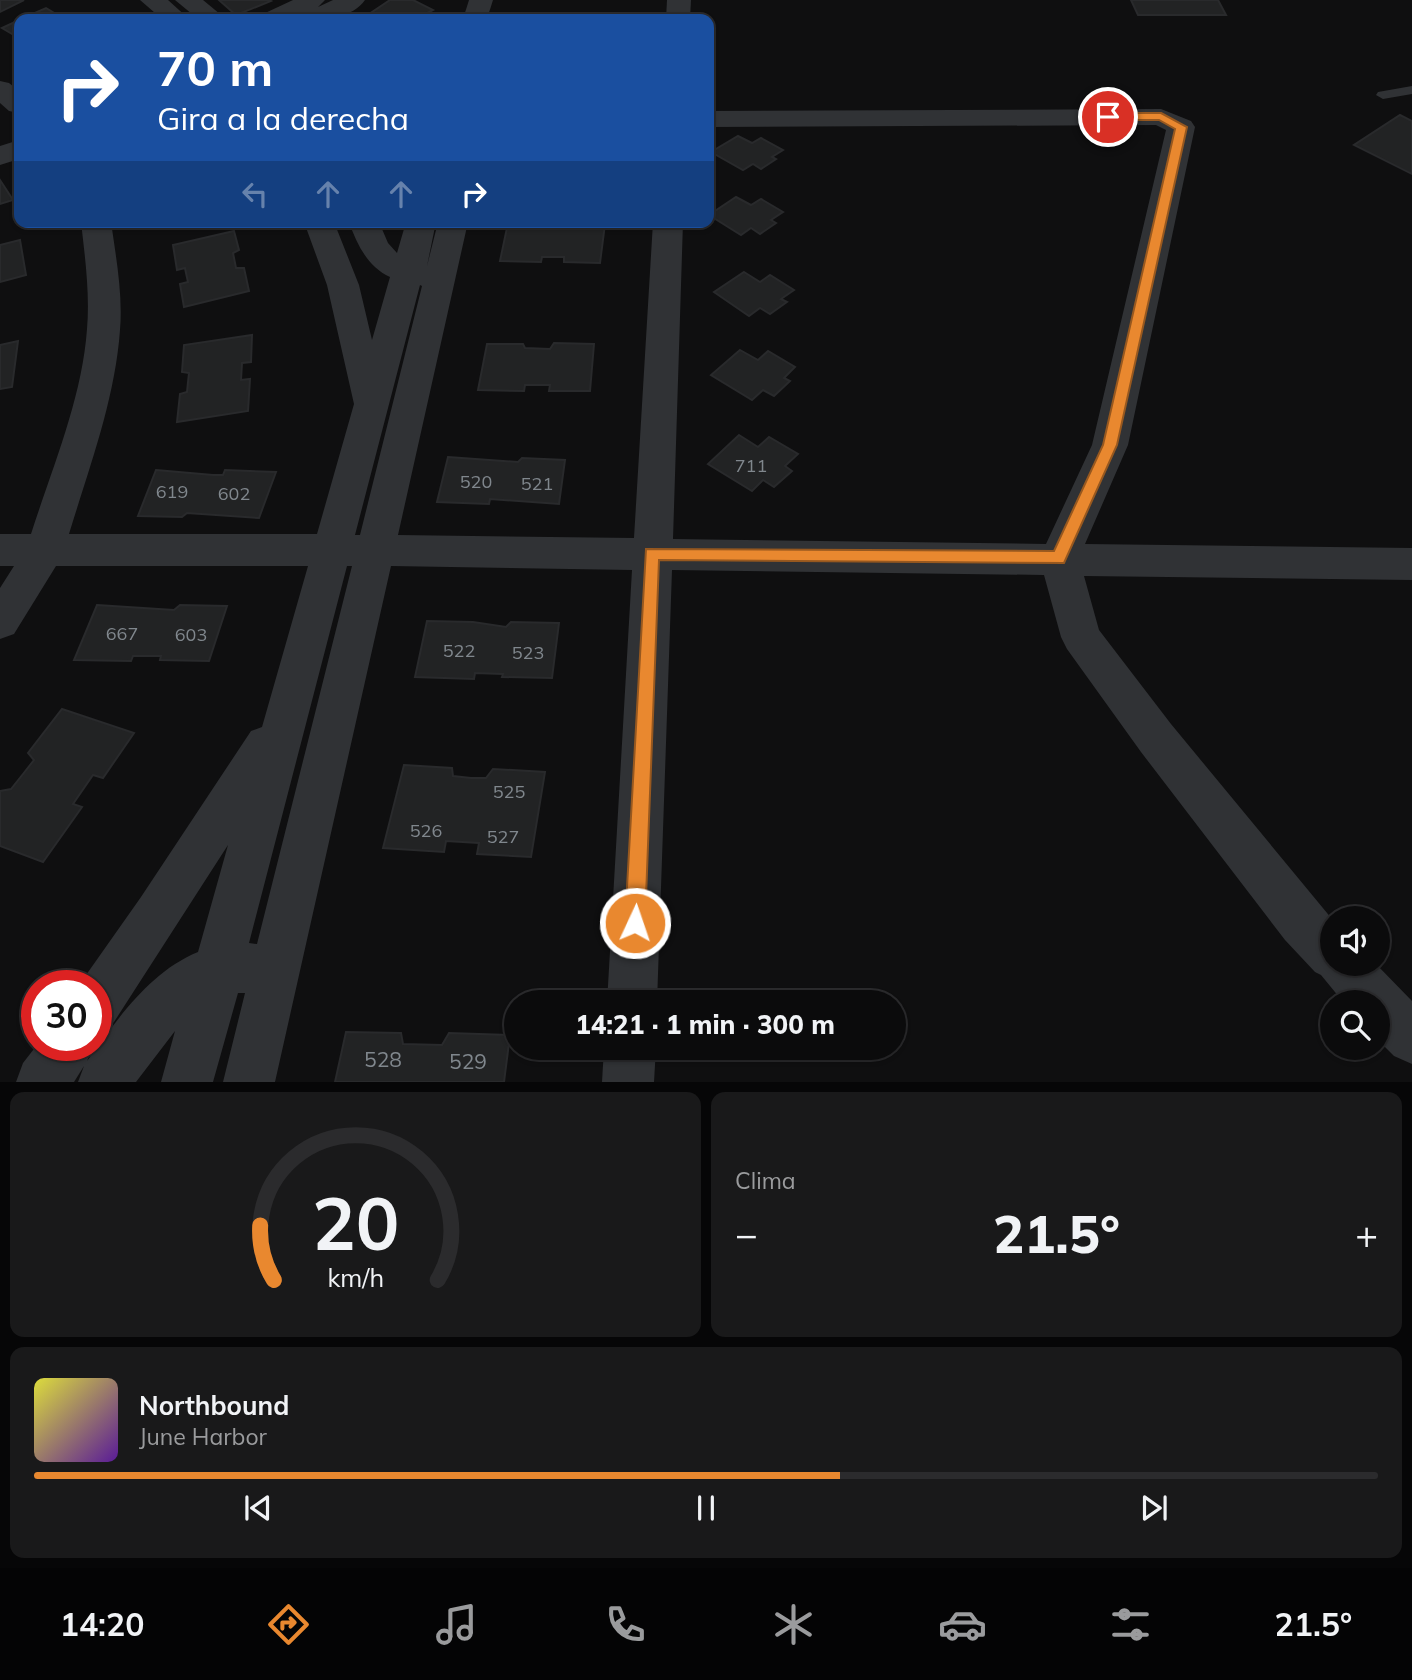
<!DOCTYPE html>
<html lang="es">
<meta charset="utf-8">
<style>
body{margin:0;font-family:Mulish,sans-serif;background:#19191a;color:#f1f3f6;height:100vh;display:flex;flex-direction:column;font-size:26px;white-space:nowrap}
*{box-sizing:border-box;margin:0}
p{font-size:23px;color:#9a9b9d}
.icon{flex:none;width:38px;height:38px;fill:none;stroke:currentColor;stroke-width:2;stroke-linecap:round;stroke-linejoin:round}
.map{position:relative;height:1082px;overflow:hidden}
.side{display:flex;flex-direction:column;gap:10px;padding:10px;background:#060607;flex:1}
.side>*{flex:none}
.hud{position:absolute;left:14px;top:14px;width:700px;height:214px;border-radius:14px;box-shadow:0 2px 5px #0004,0 0 0 2px #2b2b2d;background:#1a4fa0;color:#fff;overflow:hidden}
.controls{position:absolute;left:1320px;top:906px;display:grid;gap:14px}
.controls a{display:grid;place-items:center;width:70px;height:70px;border-radius:50%;background:#0b0b0c;box-shadow:0 2px 5px #0004,0 0 0 2px #2b2b2d;font-size:35px}
.speed{position:absolute;left:21px;top:970px;display:flex;gap:14px;font-size:35px;font-weight:700;text-align:center}
.speed>*{display:grid;place-content:center;width:91px;height:91px;border-radius:50%;background:#0b0b0c;box-shadow:0 2px 5px #0004,0 0 0 2px #2b2b2d;line-height:1}
.speed .limit{border:10px solid #d22;background:#fff;color:#111}
.pin{position:absolute;display:grid;place-items:center;width:60px;height:60px;color:#fff;margin:-30px;border:4px solid #fff;border-radius:50%;box-shadow:0 2px 7px #0007}
.me{position:absolute;width:77px;margin:-38px;rotate:3deg;stroke-linejoin:round;filter:drop-shadow(0 0 5px #0008)}
.turn{display:flex;align-items:center;gap:24px;height:147px;padding:0 28px;font-size:32px}
.turn .icon{width:91px;height:91px;stroke-width:2.5}
.turn b{display:block;font-size:49px;line-height:60px}
.lanes{display:flex;align-items:center;height:66px;padding:0 28px;background:#0003;justify-content:center;gap:35px;direction:ltr}
.lanes .off{opacity:.35}
.big{font-size:52px;font-weight:800;line-height:1.1}
.side .widget{flex:1;display:flex;flex-direction:column;justify-content:center;gap:10px;min-width:0;padding:0 24px;border-radius:14px;background:#19191a}
.side .dial{align-items:center;gap:0}
.dial svg{height:182px;overflow:visible;fill:none;stroke:#2b2b2d;stroke-width:7;stroke-linecap:round;text-anchor:middle}
.dial text{fill:#f1f3f6;stroke:none}
.song{display:flex;align-items:center;gap:21px}
.cover{width:84px;height:84px;border-radius:10px;background:linear-gradient(135deg,hsl(60 70% 55%),hsl(270 70% 35%))}
.played{height:7px;border-radius:4px;background:linear-gradient(90deg,#e9882f 60%,#2b2b2d 60%)}
.keys{display:flex;justify-content:space-around;direction:ltr}
.heat{display:flex;justify-content:space-between;align-items:center;font-size:38px;direction:ltr}
.side .tiles{flex:1;display:grid;gap:10px;grid-template-columns:1fr 1fr}
.widget:last-child{grid-column:span 2}
.trip{position:absolute;left:504px;top:990px;width:402px;height:70px;border-radius:35px;background:#0b0b0c;box-shadow:0 2px 5px #0004,0 0 0 2px #2b2b2d;font-weight:800;line-height:70px;text-align:center}
.tab-bar{display:flex;height:112px;justify-content:space-around;align-items:center;background:#040405;color:#9a9b9d}
.tab-bar .icon{width:49px;height:49px}
.tab-bar .selected{color:#e9882f}
.tab-bar b{font-size:32px;color:#f1f3f6}
.map>svg:first-child{display:block}
.building{fill:#222324;stroke:#292a2c;stroke-width:2}
.lines{fill:none;stroke-linecap:round;stroke-linejoin:round}
.lane{fill:#303235;fill-rule:evenodd}
.street{fill:#303235;fill-rule:evenodd}
.route{fill:#e9882f;stroke:#97581f;stroke-width:2}
.labels{text-anchor:middle;dominant-baseline:central;stroke-width:7;stroke-linejoin:round;paint-order:stroke}
.number-label{font-size:18px;fill:#80878d}
.near-number-label{font-size:21px;fill:#80878d}
</style>
<div class="map">
<svg width="1412" height="1082" viewBox="0 0 1412 1082">
<rect width="100%" height="100%" fill="#0f0f10"/>
<!-- building -->
<g class="building">
<path d="M 0,0 L 24,0 L 0,12 Z"/>
<path d="M 219,0 L 269,0 L 271,1 L 236,15 Z"/>
<path d="M 390,0 L 413,0 L 433,10 L 416,19 L 351,19 L 362,14 L 366,16 Z"/>
<path d="M 1131,0 L 1218,0 L 1226,15 L 1138,15 Z"/>
<path d="M 46,8 L 61,17 L 58,19 L 21,19 Z"/>
<path d="M 548,14 L 595,17 L 598,14 L 627,15 L 627,19 L 546,19 Z"/>
<path d="M 19,20 L 19,38 L 2,28 Z"/>
<path d="M 1400,115 L 1412,121 L 1412,174 L 1354,145 Z"/>
<path d="M 738,136 L 752,143 L 761,138 L 783,150 L 772,157 L 776,159 L 761,169 L 753,164 L 743,170 L 711,152 Z"/>
<path d="M 0,180 L 13,200 L 0,204 Z"/>
<path d="M 736,197 L 751,205 L 761,199 L 783,212 L 771,220 L 776,223 L 760,234 L 751,228 L 741,235 L 709,215 Z"/>
<path d="M 508,223 L 541,223 L 543,227 L 565,228 L 569,223 L 605,224 L 600,263 L 564,262 L 564,257 L 542,257 L 541,262 L 500,261 Z"/>
<path d="M 234,231 L 239,250 L 233,253 L 236,268 L 244,268 L 249,291 L 184,307 L 180,284 L 188,282 L 186,273 L 185,268 L 177,270 L 173,245 Z"/>
<path d="M 20,240 L 26,275 L 0,282 L 0,245 Z"/>
<path d="M 744,272 L 760,282 L 770,275 L 794,290 L 781,299 L 787,302 L 770,314 L 760,308 L 749,316 L 714,292 Z"/>
<path d="M 252,335 L 251,362 L 242,363 L 241,380 L 250,379 L 248,411 L 177,422 L 180,394 L 187,392 L 188,382 L 189,373 L 182,372 L 184,345 Z"/>
<path d="M 18,341 L 12,387 L 0,389 L 0,345 Z"/>
<path d="M 554,343 L 594,344 L 590,391 L 549,391 L 550,385 L 525,385 L 524,391 L 478,390 L 487,344 L 523,344 L 525,348 L 550,349 Z"/>
<path d="M 740,350 L 758,360 L 768,351 L 795,367 L 784,378 L 790,381 L 774,396 L 763,390 L 752,400 L 711,375 Z"/>
<path d="M 739,435 L 758,447 L 769,437 L 798,454 L 785,466 L 792,471 L 774,487 L 763,480 L 752,491 L 708,464 Z"/>
<path d="M 448,457 L 518,462 L 522,458 L 565,460 L 559,504 L 490,499 L 489,504 L 437,502 Z"/>
<path d="M 156,470 L 213,475 L 223,475 L 225,470 L 276,472 L 259,518 L 187,513 L 182,517 L 138,516 Z"/>
<path d="M 97,605 L 174,610 L 180,605 L 227,606 L 209,661 L 160,660 L 161,656 L 133,656 L 131,661 L 74,660 Z"/>
<path d="M 427,621 L 473,622 L 506,627 L 511,622 L 559,623 L 552,678 L 502,677 L 503,674 L 475,673 L 474,679 L 415,677 Z"/>
<path d="M 62,709 L 134,733 L 103,778 L 93,775 L 73,804 L 82,807 L 43,862 L 0,846 L 0,791 L 11,789 L 23,774 L 34,760 L 28,753 Z"/>
<path d="M 404,765 L 452,768 L 453,776 L 471,778 L 486,778 L 493,769 L 545,772 L 531,857 L 477,854 L 479,843 L 446,841 L 444,852 L 383,848 Z"/>
<path d="M 346,1032 L 401,1033 L 403,1044 L 442,1045 L 449,1033 L 510,1035 L 504,1082 L 335,1082 Z"/>
</g>
<g class="lines">
<!-- lane -->
<path class="lane" d="M 1412,86 L 1412,94 L 1383,99 L 1376,95 L 1378,92 Z"/>
<!-- street -->
<g class="street">
<path d="M 140,0 L 168,0 L 189,19 L 162,19 Z"/>
<path d="M 175,0 L 203,0 L 226,19 L 198,19 Z"/>
<path d="M 293,0 L 325,0 L 318,7 L 333,0 L 365,0 C 351,20 321,19 300,19 L 303,14 L 292,19 L 260,19 L 263,14 Z"/>
<path d="M 469,0 L 493,0 L 487,19 L 463,19 Z"/>
<path d="M 667,0 L 691,0 L 690,19 L 666,19 Z"/>
<path d="M 0,81 L 9,83 L 19,91 L 19,113 L 9,111 L 0,103 Z"/>
<path d="M 1161,109 L 1191,121 L 1195,127 L 1128,445 L 1085,544 L 1412,548 L 1412,580 L 1084,576 L 1099,630 L 1171,724 L 1332,919 L 1332,964 L 1376,964 L 1412,1001 L 1412,1064 L 1394,1056 L 1377,1039 L 1377,1003 L 1344,1003 L 1321,975 L 1315,972 L 1285,940 L 1141,752 L 1067,649 L 1061,637 L 1044,575 L 672,570 L 657,1003 L 607,1003 L 632,570 L 391,566 L 275,1082 L 223,1082 L 245,993 L 238,993 L 213,1082 L 161,1082 L 175,1031 L 136,1082 L 78,1082 L 84,1066 L 74,1082 L 16,1082 L 23,1063 L 37,1045 L 94,1045 L 87,1061 C 117,1020 149,972 198,952 L 228,845 L 114,1022 L 96,1029 L 96,985 L 79,985 L 141,897 L 251,731 L 262,727 L 308,566 L 56,566 L 14,634 L 0,639 L 0,588 L 14,566 L 0,566 L 0,534 L 31,534 C 52,468 82,399 87,329 C 90,294 85,257 81,222 L 111,222 C 116,257 123,295 120,330 C 115,400 89,468 69,534 L 317,534 L 354,404 L 327,285 L 304,222 L 334,222 L 359,285 L 372,340 L 390,277 C 368,267 357,245 349,222 L 379,222 L 388,243 L 397,253 L 406,222 L 436,222 L 427,266 L 438,222 L 468,222 L 398,535 L 634,538 L 653,222 L 683,222 L 673,539 L 1046,544 L 1092,445 L 1166,130 L 1156,125 L 709,127 L 709,111 ZM 420,285 L 422,286 L 360,535 L 355,535 ZM 347,566 L 352,566 L 257,944 L 249,943 Z"/>
<path d="M 19,140 L 19,159 L 0,165 L 0,146 Z"/>
<path d="M 604,1048 L 656,1048 L 654,1082 L 602,1082 Z"/>
</g>
</g>
<!-- route -->
<path class="route" d="M 1161,113 L 1187,127 L 1117,445 L 1064,563 L 659,560 L 645,923 L 642,931 L 635,933 L 628,931 L 625,923 L 646,549 L 1054,551 L 1103,445 L 1175,129 L 1159,120 L 1108,120 L 1103,117 L 1108,113 Z"/>
<g class="labels">
<!-- number labels -->
<g class="number-label">
<text x="751" y="465">711</text>
<text x="476" y="481">520</text>
<text x="537" y="483">521</text>
<text x="172" y="491">619</text>
<text x="234" y="493">602</text>
<text x="122" y="633">667</text>
<text x="191" y="634">603</text>
<text x="459" y="650">522</text>
<text x="528" y="652">523</text>
<text x="509" y="791">525</text>
<text x="426" y="830">526</text>
<text x="503" y="836">527</text>
</g>
<!-- near-number labels -->
<g class="near-number-label">
<text x="383" y="1059">528</text>
<text x="468" y="1061">529</text>
</g>
</g>
</svg>
<div class="controls">
<a><svg class="icon" aria-label="sound" viewBox="0 0 24 24"><path d="M4 9h4l5-4v14l-5-4H4zM17 9q2 3 0 6"/></svg></a>
<a><svg class="icon" aria-label="search" viewBox="0 0 24 24"><circle cx="10" cy="10" r="6"/><path d="M15 15l6 6"/></svg></a>
</div>
<div class="speed"><div class="limit">30</div></div>
<div class="pin" style="left:1108px;top:117px;background:#d93025"><svg class="icon" aria-label="arrive" viewBox="0 0 24 24"><path d="M6 21V4h12l-3 4 3 4H6"/></svg></div>
<svg class="me" style="left:635px;top:923px" viewBox="-20 -20 40 40"><circle r="17" fill="#e9882f" stroke="#fff" stroke-width="3"/><path d="M0-11L8 9 0 5-8 9z" fill="#fff"/></svg>
<div class="trip">14:21 · 1 min · 300 m</div>
<div class="hud">
<div class="turn"><svg class="icon" aria-label="right" viewBox="0 0 24 24"><path d="M7 20v-9h11M14 6l5 5-5 5"/></svg><div><b>70 m</b>Gira a la derecha</div></div>
<div class="lanes"><svg class="icon off" aria-label="left" viewBox="0 0 24 24"><path d="M17 20v-9H6M10 6l-5 5 5 5"/></svg><svg class="icon off" aria-label="ahead" viewBox="0 0 24 24"><path d="M12 20V5M6 11l6-6 6 6"/></svg><svg class="icon off" aria-label="ahead" viewBox="0 0 24 24"><path d="M12 20V5M6 11l6-6 6 6"/></svg><svg class="icon" aria-label="right" viewBox="0 0 24 24"><path d="M7 20v-9h11M14 6l5 5-5 5"/></svg></div>
</div>
</div>
<section class="side">
<div class="tiles">
<div class="widget dial"><svg viewBox="0 0 100 80">
<path d="M14 69A42 42 0 1 1 86 69"/>
<path d="M14 69A42 42 0 0 1 8 45" stroke="#e9882f"/>
<text x="50" y="56" font-size="32" font-weight="700">20</text>
<text x="50" y="72" font-size="11">km/h</text>
</svg></div>
<div class="widget"><p>Clima</p>
<div class="heat"><a>−</a><b class="big">21.5°</b><a>+</a></div>
</div>
<div class="widget">
<div class="song"><i class="cover"></i><div><b>Northbound</b><p>June Harbor</p></div></div>
<div class="played"></div>
<div class="keys"><svg class="icon" aria-label="previous" viewBox="0 0 24 24"><path d="M18 5L8 12l10 7zM5 5v14"/></svg><svg class="icon" aria-label="pause" viewBox="0 0 24 24"><path d="M8 5v14M16 5v14"/></svg><svg class="icon" aria-label="next" viewBox="0 0 24 24"><path d="M6 5l10 7-10 7zM19 5v14"/></svg></div>
</div>
</div>
</section>
<nav class="tab-bar">
<b>14:20</b>
<svg class="icon selected" aria-label="directions" viewBox="0 0 24 24"><path d="M12 3l9 9-9 9-9-9zM9 14v-3h6M13 9l2 2-2 2"/></svg>
<svg class="icon" aria-label="music" viewBox="0 0 24 24"><path d="M9 18V5l10-2v13"/><circle cx="6" cy="18" r="3"/><circle cx="16" cy="16" r="3"/></svg>
<svg class="icon" aria-label="phone" viewBox="0 0 24 24"><path d="M5 4h4l2 5-3 2q2 4 5 5l2-3 5 2v4C11 20 4 13 5 4z"/></svg>
<svg class="icon" aria-label="climate" viewBox="0 0 24 24"><path d="M12 3v18M4 7l16 10M4 17L20 7"/></svg>
<svg class="icon" aria-label="car" viewBox="0 0 24 24"><path d="M5 17H2v-5l4-1 3-4h7l3 4 3 1v5h-3M9 17h6M6 11h13"/><circle cx="7" cy="17" r="2"/><circle cx="17" cy="17" r="2"/></svg>
<svg class="icon" aria-label="filters" viewBox="0 0 24 24"><path d="M4 7h16M4 17h16"/><circle cx="9" cy="7" r="2"/><circle cx="15" cy="17" r="2"/></svg>
<b>21.5°</b>
</nav>
